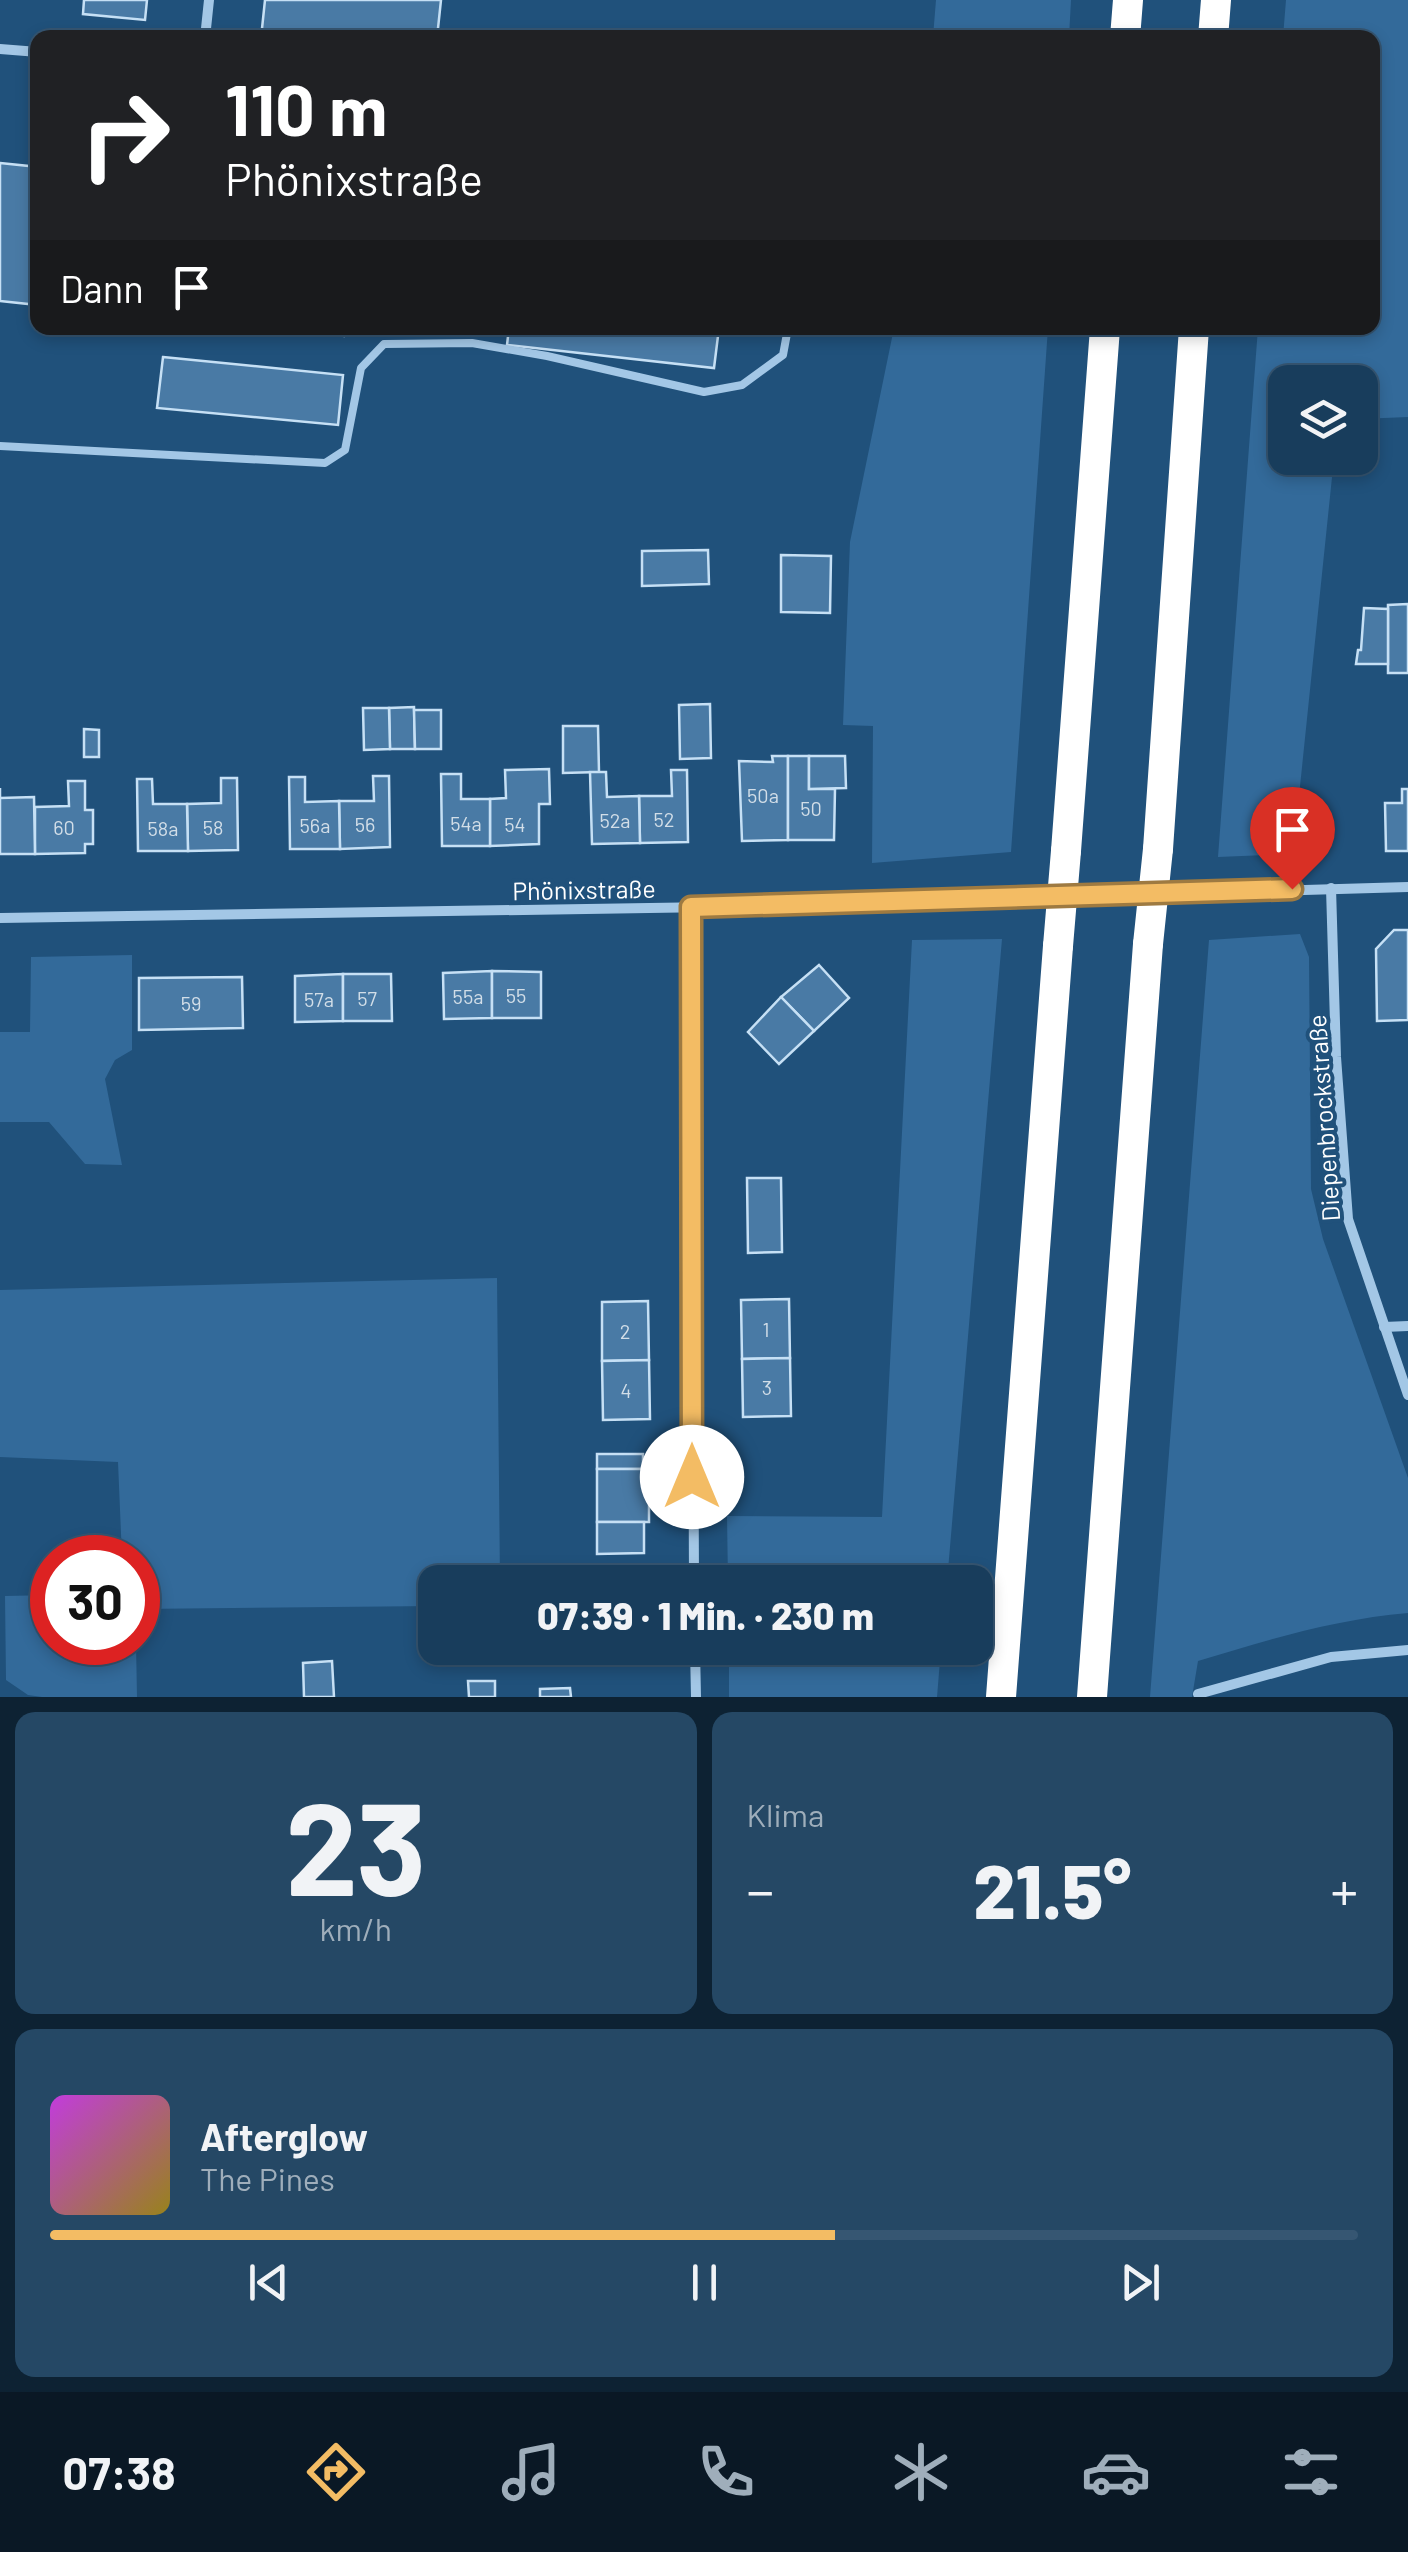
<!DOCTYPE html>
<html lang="de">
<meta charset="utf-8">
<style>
body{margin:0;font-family:Barlow,sans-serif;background:#254865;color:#f1f3f6;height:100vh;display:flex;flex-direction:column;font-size:38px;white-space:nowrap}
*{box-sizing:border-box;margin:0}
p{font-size:32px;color:#9faebb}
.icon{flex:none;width:55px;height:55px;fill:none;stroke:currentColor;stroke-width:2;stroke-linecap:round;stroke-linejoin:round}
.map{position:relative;height:1697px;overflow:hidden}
.side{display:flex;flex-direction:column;gap:15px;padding:15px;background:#0d2233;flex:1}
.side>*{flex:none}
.banner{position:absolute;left:30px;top:30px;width:1350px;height:305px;border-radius:20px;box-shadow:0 5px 15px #0003,0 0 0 2px #365672;background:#202124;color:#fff;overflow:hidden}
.buttons{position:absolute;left:1268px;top:365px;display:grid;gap:20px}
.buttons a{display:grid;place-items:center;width:110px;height:110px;border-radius:20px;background:#183d5c;box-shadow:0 5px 15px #0003,0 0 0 2px #365672;font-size:50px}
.speed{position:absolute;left:30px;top:1535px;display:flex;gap:20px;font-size:50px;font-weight:700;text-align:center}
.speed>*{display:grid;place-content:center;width:130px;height:130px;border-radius:50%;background:#183d5c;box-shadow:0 5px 15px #0003,0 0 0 2px #365672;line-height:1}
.speed .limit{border:15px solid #d22;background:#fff;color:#111}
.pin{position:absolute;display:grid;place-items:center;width:85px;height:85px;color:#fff;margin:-102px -42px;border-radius:50% 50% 50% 0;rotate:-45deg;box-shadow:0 0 10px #0007}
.pin .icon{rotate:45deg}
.me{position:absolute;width:110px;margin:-55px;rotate:0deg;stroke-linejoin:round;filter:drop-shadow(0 0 8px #0008)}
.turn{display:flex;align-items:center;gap:35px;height:210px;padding:0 30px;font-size:45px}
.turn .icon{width:130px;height:130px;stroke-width:2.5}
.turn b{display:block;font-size:70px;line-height:85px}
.then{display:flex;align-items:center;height:95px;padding:0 30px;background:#0003;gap:20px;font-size:38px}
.big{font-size:75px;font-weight:800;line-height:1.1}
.side .widget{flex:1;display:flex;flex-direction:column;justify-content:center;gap:15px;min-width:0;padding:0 35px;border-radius:20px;background:#254865}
.side .dial{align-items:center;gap:0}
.dial b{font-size:130px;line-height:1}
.song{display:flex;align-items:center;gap:30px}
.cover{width:120px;height:120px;border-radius:15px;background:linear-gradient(135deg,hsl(290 70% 55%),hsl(50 70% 35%))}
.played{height:10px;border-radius:5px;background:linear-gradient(90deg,#f3bc64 60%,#365672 60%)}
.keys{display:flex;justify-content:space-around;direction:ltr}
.heat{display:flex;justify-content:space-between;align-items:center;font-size:55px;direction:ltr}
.side .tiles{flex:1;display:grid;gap:15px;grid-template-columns:1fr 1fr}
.widget:last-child{grid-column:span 2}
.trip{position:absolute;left:418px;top:1565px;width:575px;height:100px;border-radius:20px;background:#183d5c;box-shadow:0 5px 15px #0003,0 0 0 2px #365672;font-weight:800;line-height:100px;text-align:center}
.tabs{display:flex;height:160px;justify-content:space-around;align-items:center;background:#0a1825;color:#9faebb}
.tabs .icon{width:70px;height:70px}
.tabs .on{color:#f3bc64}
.tabs b{font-size:45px;color:#f1f3f6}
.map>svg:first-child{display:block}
.green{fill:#336a9a}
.building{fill:#497aa5;stroke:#c6e0f5;stroke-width:2.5}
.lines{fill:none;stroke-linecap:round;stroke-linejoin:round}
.service{stroke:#a3c7e6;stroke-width:8}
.minor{stroke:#a3c7e6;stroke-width:10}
.motorway{stroke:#fff;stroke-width:30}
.motorway-bridge{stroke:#fff;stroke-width:30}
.route-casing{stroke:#9e7a41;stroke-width:25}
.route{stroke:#f3bc64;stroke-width:18}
.labels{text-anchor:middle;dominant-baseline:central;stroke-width:8;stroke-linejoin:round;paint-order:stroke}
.number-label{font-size:20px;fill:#d2dee8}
.street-label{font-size:25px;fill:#fff;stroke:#20517b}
</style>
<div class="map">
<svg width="1408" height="1697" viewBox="0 0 1408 1697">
<rect width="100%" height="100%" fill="#20517b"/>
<!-- green -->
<g class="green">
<path d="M 936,0 L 1071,0 L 1069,37 L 933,37 Z"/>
<path d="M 1286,0 L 1408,0 L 1408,417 L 1360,419 L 1360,382 L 1285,382 L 1285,458 L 1334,458 L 1293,854 L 1218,857 L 1258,328 L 1372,328 L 1372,38 L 1283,37 Z"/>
<path d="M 894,328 L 1048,328 L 1011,852 L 872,863 L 873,726 L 843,725 L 850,542 Z"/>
<path d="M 1300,934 L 1309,957 L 1311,1189 L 1323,1239 L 1408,1478 L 1408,1613 C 1336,1619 1267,1640 1198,1661 L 1192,1697 L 1150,1697 L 1209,940 Z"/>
<path d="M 1002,939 L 947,1582 L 728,1582 L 727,1516 L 882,1517 L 912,940 Z"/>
<path d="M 132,955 L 132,1050 L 115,1060 L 105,1079 L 122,1165 L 85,1164 L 49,1122 L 0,1122 L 0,1032 L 30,1032 L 31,957 Z"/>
<path d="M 497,1278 L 500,1582 L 435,1582 L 435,1606 L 138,1609 L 138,1558 L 122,1557 L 118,1462 L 0,1457 L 0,1290 Z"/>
<path d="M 52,1595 L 52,1642 L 136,1643 L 137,1697 L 42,1697 L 28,1695 L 6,1680 L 5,1596 Z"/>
<path d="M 729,1648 L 941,1648 L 937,1697 L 729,1697 Z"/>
</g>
<!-- building -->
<g class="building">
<path d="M 84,0 L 147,0 L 145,20 L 83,14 Z"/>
<path d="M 265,0 L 441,0 L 437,38 L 261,38 Z"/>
<path d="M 0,163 L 38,167 L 38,305 L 0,301 Z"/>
<path d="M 257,328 L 345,328 L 344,336 Z"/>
<path d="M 509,328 L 719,328 L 714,368 L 507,345 Z"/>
<path d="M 163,357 L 343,375 L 338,425 L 157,408 Z"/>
<path d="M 708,550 L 709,584 L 642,586 L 642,551 Z"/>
<path d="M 781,555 L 831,556 L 830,613 L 781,612 Z"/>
<path d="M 1408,604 L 1408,673 L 1388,673 L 1388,605 Z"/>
<path d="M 1364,608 L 1388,609 L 1388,664 L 1356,664 L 1358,650 L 1361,650 Z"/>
<path d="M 710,704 L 711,758 L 680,759 L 679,705 Z"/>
<path d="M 414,707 L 415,749 L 390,749 L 389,708 Z"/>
<path d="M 363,708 L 389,708 L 390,749 L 364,750 Z"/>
<path d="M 414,710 L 441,710 L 441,749 L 415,749 Z"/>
<path d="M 563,726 L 598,726 L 599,772 L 563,773 Z"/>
<path d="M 84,729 L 99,730 L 99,757 L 84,757 Z"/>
<path d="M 772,756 L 788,756 L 788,840 L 742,841 L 739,761 L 773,762 Z"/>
<path d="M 788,756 L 809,756 L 809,789 L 835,789 L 834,840 L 788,840 Z"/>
<path d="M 809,756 L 845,756 L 846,788 L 809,789 Z"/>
<path d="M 549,769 L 550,804 L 539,804 L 539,844 L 490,846 L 490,799 L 506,798 L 505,770 Z"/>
<path d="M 671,770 L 687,770 L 688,842 L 640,843 L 639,796 L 672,796 Z"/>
<path d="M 590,772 L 606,772 L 607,797 L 639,796 L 640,843 L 592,844 Z"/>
<path d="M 441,774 L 461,774 L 461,799 L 490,799 L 490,846 L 442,846 Z"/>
<path d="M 373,776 L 389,776 L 390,847 L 340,849 L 339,801 L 374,801 Z"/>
<path d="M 289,777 L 305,777 L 305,802 L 339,801 L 340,849 L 290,849 Z"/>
<path d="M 221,778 L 237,778 L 238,850 L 188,851 L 187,804 L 221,803 Z"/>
<path d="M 137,779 L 152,779 L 153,804 L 187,804 L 188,851 L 138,851 Z"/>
<path d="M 68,781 L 85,781 L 85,810 L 93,810 L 93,844 L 85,844 L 85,853 L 35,854 L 35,807 L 69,806 Z"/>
<path d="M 0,788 L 0,798 L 34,797 L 35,854 L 0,854 Z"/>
<path d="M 1402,789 L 1408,789 L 1408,851 L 1386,851 L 1385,803 L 1402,803 Z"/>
<path d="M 1394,930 L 1408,930 L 1408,1020 L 1377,1021 L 1376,949 Z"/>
<path d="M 819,965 L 849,998 L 814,1031 L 781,997 Z"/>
<path d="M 492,971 L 492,1018 L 444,1019 L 443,973 Z"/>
<path d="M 492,971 L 541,972 L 541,1018 L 492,1018 Z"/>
<path d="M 343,974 L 343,1021 L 295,1022 L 295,976 Z"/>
<path d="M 343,974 L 391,974 L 392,1021 L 343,1021 Z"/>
<path d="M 242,977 L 243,1028 L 139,1030 L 139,978 Z"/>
<path d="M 781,997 L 814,1031 L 779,1064 L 748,1032 Z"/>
<path d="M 747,1178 L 781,1178 L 782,1252 L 748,1253 Z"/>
<path d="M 789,1299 L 790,1358 L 742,1359 L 741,1300 Z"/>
<path d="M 648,1301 L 649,1360 L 602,1361 L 602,1302 Z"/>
<path d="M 790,1358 L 791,1416 L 743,1417 L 742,1359 Z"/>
<path d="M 649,1360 L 650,1419 L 603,1420 L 602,1361 Z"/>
<rect x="597" y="1454" width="46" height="15"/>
<rect x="597" y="1469" width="52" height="53"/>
<path d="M 597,1522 L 644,1522 L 644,1553 L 597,1554 Z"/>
<rect x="614" y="1571" width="42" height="11"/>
<path d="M 332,1661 L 334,1697 L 304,1697 L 303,1663 Z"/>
<path d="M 468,1681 L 495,1681 L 495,1697 L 469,1697 Z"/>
<path d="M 570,1688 L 571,1697 L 540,1697 L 540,1689 Z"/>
</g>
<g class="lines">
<!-- service -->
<path class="service" d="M 0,446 L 325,463 L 345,450 L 361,368 L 384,344 L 472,343 L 547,356 L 704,392 L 742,385 L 783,355 L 788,328"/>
<!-- minor -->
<g class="minor">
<path d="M 205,38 L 209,0"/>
<path d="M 0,49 L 38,52"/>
<path d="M 1331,888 L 1336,1057 L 1348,1219 L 1408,1395"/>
<path d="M 691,907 L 694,1582"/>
<path d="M 0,918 L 712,907 L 1408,887"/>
<path d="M 1384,1327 L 1408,1326"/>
<path d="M 695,1648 L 696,1697"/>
<path d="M 1198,1694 L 1331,1657 L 1408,1650"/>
</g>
<!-- motorway -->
<g class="motorway">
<path d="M 1125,38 L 1128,0"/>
<path d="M 1213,38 L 1216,0"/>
<path d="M 1158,849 L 1194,328"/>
<path d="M 1066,851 L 1105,328"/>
<path d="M 1001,1697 L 1058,946"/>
<path d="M 1092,1697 L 1148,944"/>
</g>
<!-- motorway-bridge -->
<g class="motorway-bridge">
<path d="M 1148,944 L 1158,849"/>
<path d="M 1058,946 L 1066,851"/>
</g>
</g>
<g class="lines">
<!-- route casing -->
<g class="route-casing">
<path id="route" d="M 692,1477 L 691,907 L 1292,889"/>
</g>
<!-- route -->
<use href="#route" class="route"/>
</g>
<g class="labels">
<!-- number labels -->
<g class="number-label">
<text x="763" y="795">50a</text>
<text x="811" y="808">50</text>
<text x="664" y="819">52</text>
<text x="615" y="820">52a</text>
<text x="466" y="823">54a</text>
<text x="365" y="824">56</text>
<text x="515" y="824">54</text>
<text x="315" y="825">56a</text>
<text x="64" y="827">60</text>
<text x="213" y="827">58</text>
<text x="163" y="828">58a</text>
<text x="516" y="995">55</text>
<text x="468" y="996">55a</text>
<text x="367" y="998">57</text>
<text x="319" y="999">57a</text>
<text x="191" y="1003">59</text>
<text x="766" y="1329">1</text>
<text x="625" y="1331">2</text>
<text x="767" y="1387">3</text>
<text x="626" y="1390">4</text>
</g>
<!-- street labels -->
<g class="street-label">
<text transform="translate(584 889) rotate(-1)">Phönixstraße</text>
<text transform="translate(1323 1118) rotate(-94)">Diepenbrockstraße</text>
</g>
</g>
</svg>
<div class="buttons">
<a><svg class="icon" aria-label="layers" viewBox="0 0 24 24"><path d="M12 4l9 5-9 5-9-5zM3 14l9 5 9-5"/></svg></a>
</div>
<div class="speed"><div class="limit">30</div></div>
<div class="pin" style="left:1292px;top:889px;background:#d93025"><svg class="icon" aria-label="arrive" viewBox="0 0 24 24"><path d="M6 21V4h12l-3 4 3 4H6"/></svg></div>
<svg class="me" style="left:692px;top:1477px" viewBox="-20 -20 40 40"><circle r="19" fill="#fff"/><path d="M0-13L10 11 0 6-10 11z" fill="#f3bc64"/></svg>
<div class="trip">07:39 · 1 Min. · 230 m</div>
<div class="banner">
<div class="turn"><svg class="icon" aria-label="right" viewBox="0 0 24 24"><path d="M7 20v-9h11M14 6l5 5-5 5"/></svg><div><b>110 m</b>Phönixstraße</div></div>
<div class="then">Dann<svg class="icon" aria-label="arrive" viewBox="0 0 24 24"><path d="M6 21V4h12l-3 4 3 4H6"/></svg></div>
</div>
</div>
<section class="side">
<div class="tiles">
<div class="widget dial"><b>23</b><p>km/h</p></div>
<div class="widget"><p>Klima</p>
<div class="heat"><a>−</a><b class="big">21.5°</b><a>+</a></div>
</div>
<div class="widget">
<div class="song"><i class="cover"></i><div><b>Afterglow</b><p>The Pines</p></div></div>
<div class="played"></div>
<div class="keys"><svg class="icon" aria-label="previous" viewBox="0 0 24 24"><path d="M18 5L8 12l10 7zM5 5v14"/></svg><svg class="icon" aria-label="pause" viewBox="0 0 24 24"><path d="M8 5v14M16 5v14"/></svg><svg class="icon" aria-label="next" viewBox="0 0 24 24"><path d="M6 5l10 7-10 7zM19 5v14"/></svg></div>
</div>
</div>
</section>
<nav class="tabs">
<b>07:38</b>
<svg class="icon on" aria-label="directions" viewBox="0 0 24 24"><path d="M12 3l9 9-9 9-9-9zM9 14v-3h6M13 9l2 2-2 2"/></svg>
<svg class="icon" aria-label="music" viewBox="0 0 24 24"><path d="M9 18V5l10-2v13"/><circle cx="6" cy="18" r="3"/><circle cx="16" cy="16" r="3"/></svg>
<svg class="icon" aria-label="phone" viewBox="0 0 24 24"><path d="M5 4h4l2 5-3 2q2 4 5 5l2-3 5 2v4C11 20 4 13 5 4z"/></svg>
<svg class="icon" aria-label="climate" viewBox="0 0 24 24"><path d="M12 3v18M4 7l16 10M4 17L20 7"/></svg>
<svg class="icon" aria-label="car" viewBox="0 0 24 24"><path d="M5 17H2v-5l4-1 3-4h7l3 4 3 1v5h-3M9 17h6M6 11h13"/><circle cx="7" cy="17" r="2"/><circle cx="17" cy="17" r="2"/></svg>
<svg class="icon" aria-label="filters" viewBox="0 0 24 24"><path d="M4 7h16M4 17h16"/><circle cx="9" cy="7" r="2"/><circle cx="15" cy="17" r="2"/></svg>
</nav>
